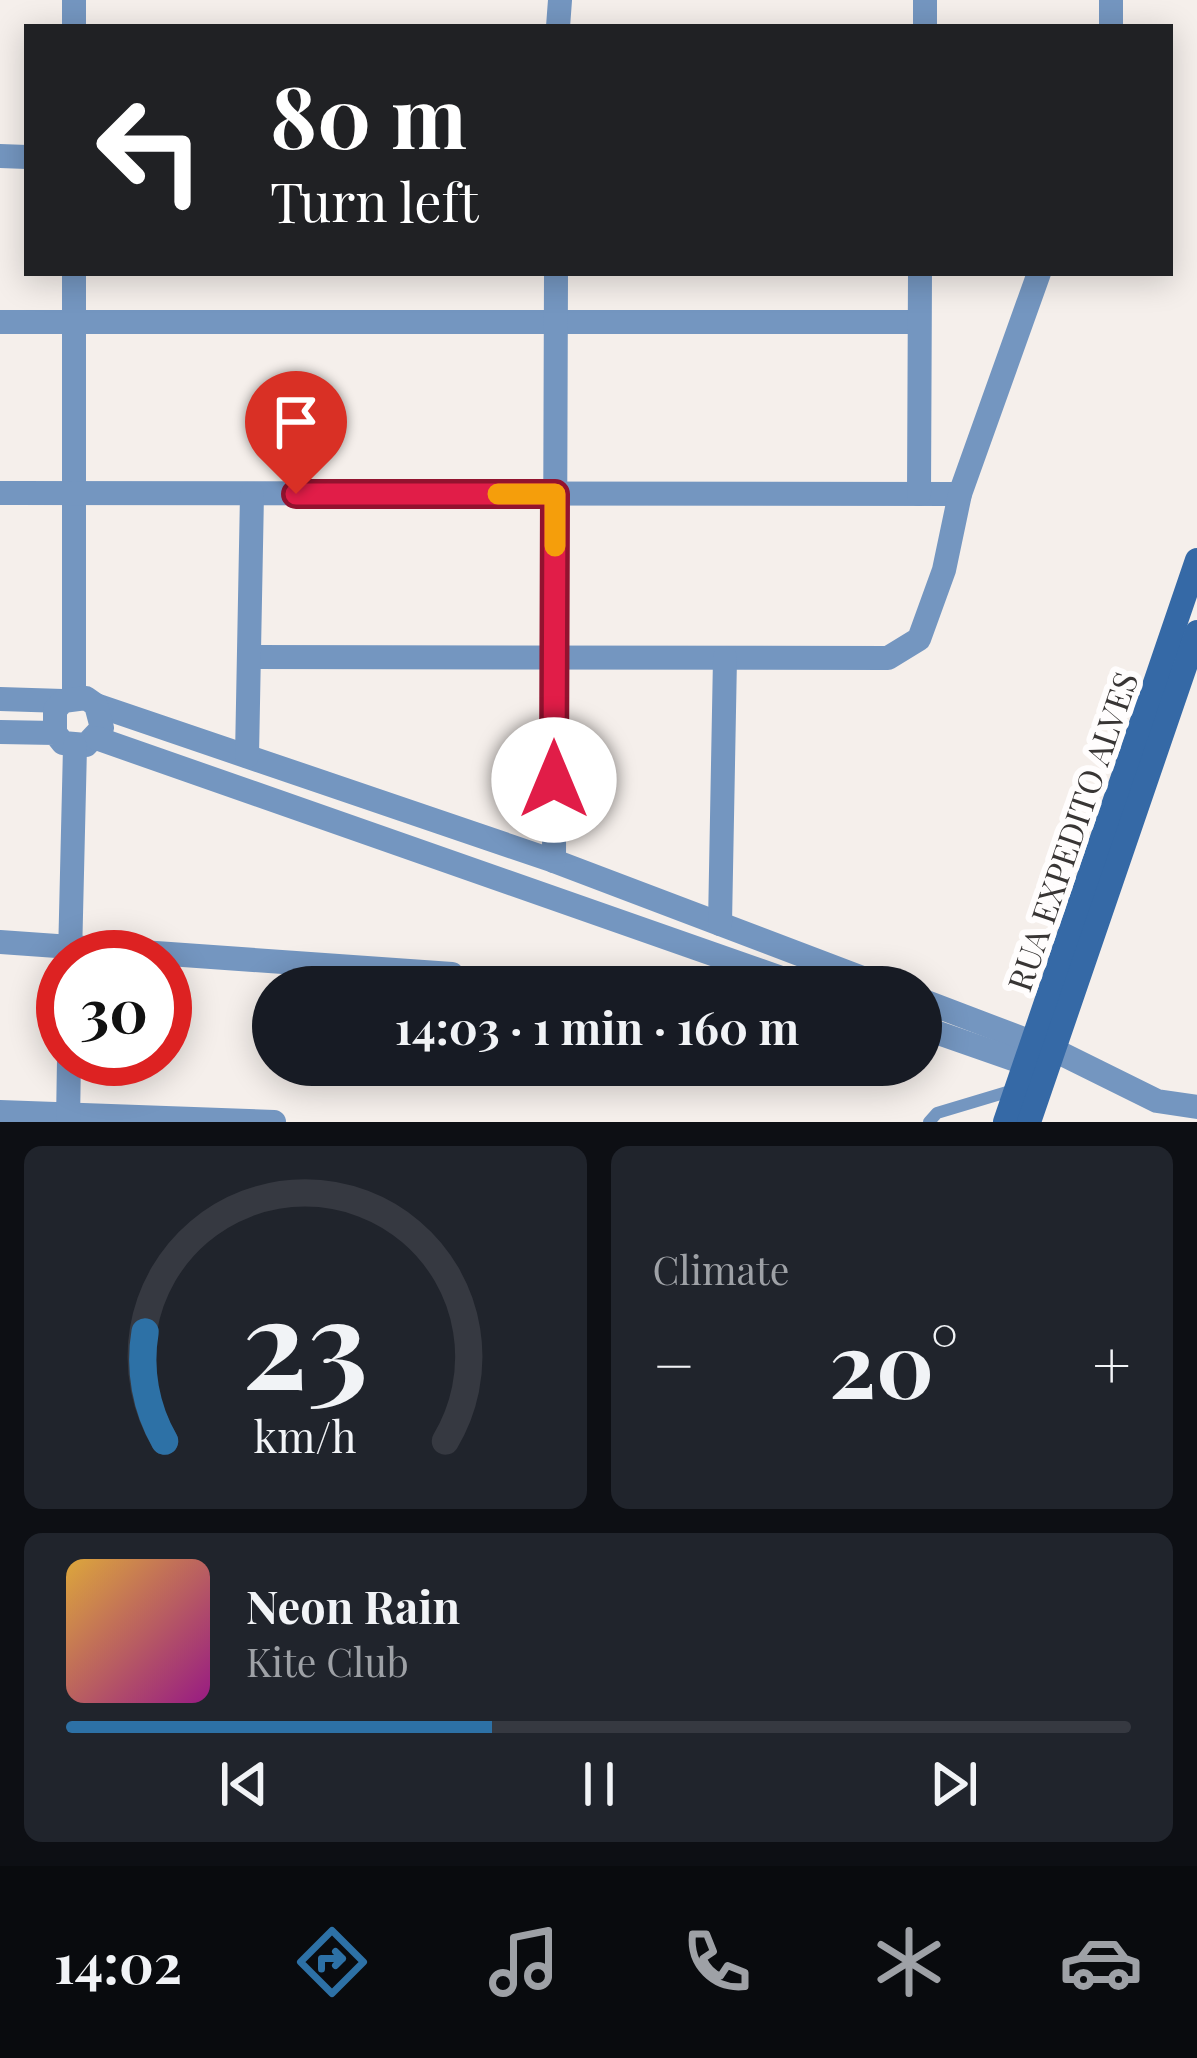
<!DOCTYPE html>
<meta charset="utf-8">
<style>
body{margin:0;font-family:"Playfair Display",serif;background:#20242c;color:#f1f3f6;height:100vh;display:flex;flex-direction:column;font-size:45px;white-space:nowrap}
*{box-sizing:border-box;margin:0}
p{font-size:39px;color:#9ea1a6}
.icon{flex:none;width:66px;height:66px;fill:none;stroke:currentColor;stroke-width:2;stroke-linecap:round;stroke-linejoin:round}
.map{position:relative;height:1122px;overflow:hidden}
.drawer{display:flex;flex-direction:column;gap:24px;padding:24px;background:#0d0f14;flex:1}
.drawer>*{flex:none}
.banner{position:absolute;left:24px;top:24px;width:1149px;height:252px;border-radius:0px;box-shadow:0 6px 30px #0003;background:#202124;color:#fff;overflow:hidden}
.speed{position:absolute;left:36px;top:930px;display:flex;gap:24px;font-size:60px;font-weight:700;text-align:center}
.speed>*{display:grid;place-content:center;width:156px;height:156px;border-radius:50%;background:#171b24;box-shadow:0 6px 30px #0003;line-height:1}
.speed .limit{border:18px solid #d22;background:#fff;color:#111}
.pin{position:absolute;display:grid;place-items:center;width:102px;height:102px;color:#fff;margin:-123px -51px;border-radius:50% 50% 50% 0;rotate:-45deg;box-shadow:0 0 12px #0007}
.pin .icon{rotate:45deg}
.me{position:absolute;width:132px;margin:-66px;rotate:0deg;stroke-linejoin:round;filter:drop-shadow(0 0 9px #0008)}
.turn{display:flex;align-items:center;gap:42px;height:252px;padding:0 48px;font-size:54px}
.turn .icon{width:156px;height:156px;stroke-width:2.5}
.turn b{display:block;font-size:84px;line-height:102px}
.big{font-size:90px;font-weight:700;line-height:1.1}
.drawer .card{flex:1;display:flex;flex-direction:column;justify-content:center;gap:18px;min-width:0;padding:0 42px;border-radius:18px;background:#20242c}
.drawer .dial{align-items:center;gap:0}
.dial svg{height:312px;overflow:visible;fill:none;stroke:#363941;stroke-width:7;stroke-linecap:round;text-anchor:middle}
.dial text{fill:#f1f3f6;stroke:none}
.song{display:flex;align-items:center;gap:36px}
.cover{width:144px;height:144px;border-radius:18px;background:linear-gradient(135deg,hsl(40 70% 55%),hsl(310 70% 35%))}
.played{height:12px;border-radius:6px;background:linear-gradient(90deg,#2d71a6 40%,#363941 40%)}
.keys{display:flex;justify-content:space-around;direction:ltr}
.heat{display:flex;justify-content:space-between;align-items:center;font-size:66px;direction:ltr}
.drawer .tiles{flex:1;display:grid;gap:24px;grid-template-columns:1fr 1fr}
.card:last-child{grid-column:span 2}
.trip{position:absolute;left:252px;top:966px;width:690px;height:120px;border-radius:60px;background:#171b24;box-shadow:0 6px 30px #0003;font-weight:700;line-height:120px;text-align:center}
.dock{display:flex;height:192px;justify-content:space-around;align-items:center;background:#090b0e;color:#9ea1a6}
.dock .icon{width:84px;height:84px}
.dock .on{color:#2d71a6}
.dock b{font-size:54px;color:#f1f3f6}
.map>svg:first-child{display:block}
.lines{fill:none;stroke-linecap:round;stroke-linejoin:round}
.lane{stroke:#7496c0;stroke-width:12}
.street{stroke:#7496c0;stroke-width:24}
.secondary{stroke:#3569a6;stroke-width:24}
.route-casing{stroke:#92132f;stroke-width:30}
.route{stroke:#e11d48;stroke-width:21}
.slow{stroke:#f59e0b;stroke-width:21}
.labels{text-anchor:middle;dominant-baseline:central;stroke-width:12;stroke-linejoin:round;paint-order:stroke}
.street-label{font-size:33px;fill:#383534;stroke:#fffdfd}
</style>
<div class="map">
<svg width="1197" height="1122" viewBox="0 0 1197 1122">
<rect width="100%" height="100%" fill="#f5efeb"/>
<g class="lines">
<!-- lane -->
<path class="lane" d="M 929,1122 L 937,1113 L 1017,1089"/>
<!-- street -->
<g class="street">
<path d="M 74,0 L 74,27"/>
<path d="M 558,27 L 560,0"/>
<path d="M 925,27 L 925,0"/>
<path d="M 1111,27 L 1111,0"/>
<path d="M 0,156 L 27,157"/>
<path d="M 74,273 L 74,697"/>
<path d="M 0,322 L 919,322"/>
<path d="M 0,493 L 960,494"/>
<path d="M 919,494 L 920,273"/>
<path d="M 249,657 L 888,658 L 919,639 L 944,570 L 960,494 L 1039,273"/>
<path d="M 0,699 L 63,701"/>
<path d="M 96,705 L 554,861 L 886,987"/>
<path d="M 0,732 L 55,733 L 63,743 L 86,745 L 102,728 L 96,705 L 86,698 L 63,701 L 55,710 L 55,733"/>
<path d="M 96,738 L 807,987"/>
<path d="M 247,756 L 252,494"/>
<path d="M 554,861 L 556,273"/>
<path d="M 720,924 L 725,658"/>
<path d="M 0,942 L 452,974"/>
<path d="M 70,957 L 75,747"/>
<path d="M 921,1000 L 1034,1043"/>
<path d="M 921,1027 L 1027,1064"/>
<path d="M 1056,1051 L 1157,1101 L 1197,1107"/>
<path d="M 0,1112 L 274,1122"/>
<path d="M 68,1122 L 69,1059"/>
</g>
<!-- secondary -->
<g class="secondary">
<path d="M 1005,1122 L 1197,560"/>
<path d="M 1029,1122 L 1197,632"/>
</g>
</g>
<g class="lines">
<!-- route casing -->
<g class="route-casing">
<path id="route" d="M 296,494 L 555,494 L 554,780"/>
</g>
<!-- route -->
<use href="#route" class="route"/>
<!-- slow -->
<path class="slow" d="M 498,494 L 555,494 L 555,546"/>
</g>
<g class="labels">
<!-- street labels -->
<g class="street-label">
<text transform="translate(1071 831) rotate(-71)">RUA EXPEDITO ALVES</text>
</g>
</g>
</svg>
<div class="speed"><div class="limit">30</div></div>
<div class="pin" style="left:296px;top:494px;background:#d93025"><svg class="icon" aria-label="arrive" viewBox="0 0 24 24"><path d="M6 21V4h12l-3 4 3 4H6"/></svg></div>
<svg class="me" style="left:554px;top:780px" viewBox="-20 -20 40 40"><circle r="19" fill="#fff"/><path d="M0-13L10 11 0 6-10 11z" fill="#e11d48"/></svg>
<div class="trip">14:03 · 1 min · 160 m</div>
<div class="banner">
<div class="turn"><svg class="icon" aria-label="left" viewBox="0 0 24 24"><path d="M17 20v-9H6M10 6l-5 5 5 5"/></svg><div><b>80 m</b>Turn left</div></div>
</div>
</div>
<section class="drawer">
<div class="tiles">
<div class="card dial"><svg viewBox="0 0 100 80">
<path d="M14 69A42 42 0 1 1 86 69"/>
<path d="M14 69A42 42 0 0 1 9 41" stroke="#2d71a6"/>
<text x="50" y="56" font-size="32" font-weight="700">23</text>
<text x="50" y="72" font-size="11">km/h</text>
</svg></div>
<div class="card"><p>Climate</p>
<div class="heat"><a>−</a><b class="big">20°</b><a>+</a></div>
</div>
<div class="card">
<div class="song"><i class="cover"></i><div><b>Neon Rain</b><p>Kite Club</p></div></div>
<div class="played"></div>
<div class="keys"><svg class="icon" aria-label="previous" viewBox="0 0 24 24"><path d="M18 5L8 12l10 7zM5 5v14"/></svg><svg class="icon" aria-label="pause" viewBox="0 0 24 24"><path d="M8 5v14M16 5v14"/></svg><svg class="icon" aria-label="next" viewBox="0 0 24 24"><path d="M6 5l10 7-10 7zM19 5v14"/></svg></div>
</div>
</div>
</section>
<nav class="dock">
<b>14:02</b>
<svg class="icon on" aria-label="directions" viewBox="0 0 24 24"><path d="M12 3l9 9-9 9-9-9zM9 14v-3h6M13 9l2 2-2 2"/></svg>
<svg class="icon" aria-label="music" viewBox="0 0 24 24"><path d="M9 18V5l10-2v13"/><circle cx="6" cy="18" r="3"/><circle cx="16" cy="16" r="3"/></svg>
<svg class="icon" aria-label="phone" viewBox="0 0 24 24"><path d="M5 4h4l2 5-3 2q2 4 5 5l2-3 5 2v4C11 20 4 13 5 4z"/></svg>
<svg class="icon" aria-label="climate" viewBox="0 0 24 24"><path d="M12 3v18M4 7l16 10M4 17L20 7"/></svg>
<svg class="icon" aria-label="car" viewBox="0 0 24 24"><path d="M5 17H2v-5l4-1 3-4h7l3 4 3 1v5h-3M9 17h6M6 11h13"/><circle cx="7" cy="17" r="2"/><circle cx="17" cy="17" r="2"/></svg>
</nav>
